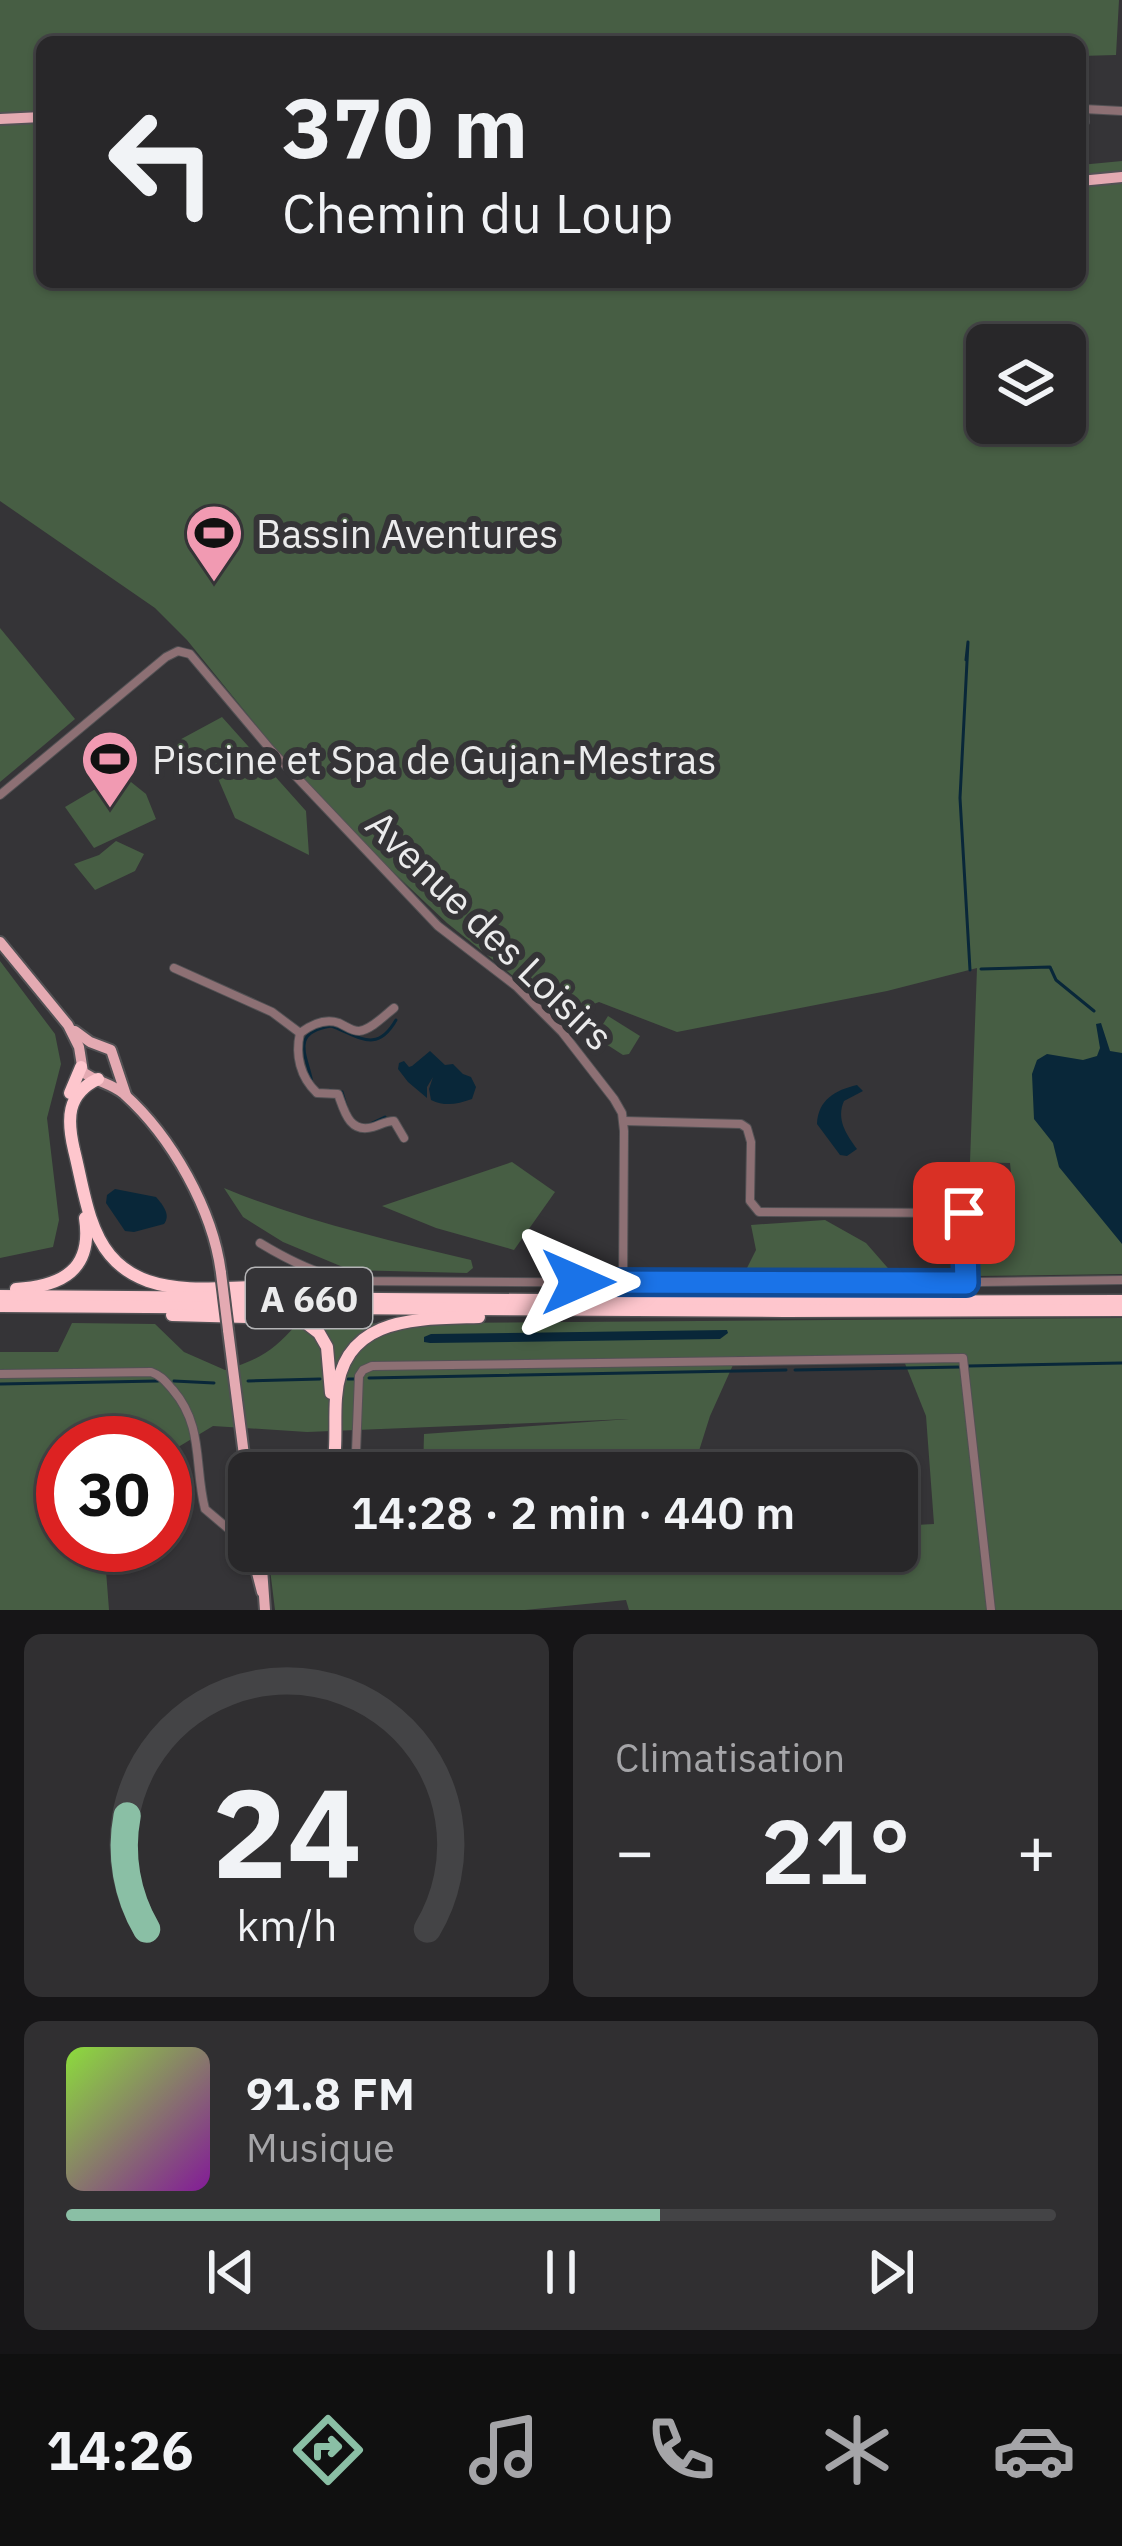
<!DOCTYPE html>
<html lang="fr">
<meta charset="utf-8">
<style>
body{margin:0;font-family:"IBM Plex Sans",sans-serif;background:#302f31;color:#f1f3f6;height:100vh;display:flex;flex-direction:column;font-size:45px;white-space:nowrap}
*{box-sizing:border-box;margin:0}
p{font-size:39px;color:#a5a5a8}
.icon{flex:none;width:66px;height:66px;fill:none;stroke:currentColor;stroke-width:2;stroke-linecap:round;stroke-linejoin:round}
.map{position:relative;height:1610px;overflow:hidden}
.details{display:flex;flex-direction:column;gap:24px;padding:24px;background:#161517;flex:1}
.details>*{flex:none}
.hud{position:absolute;left:36px;top:36px;width:1050px;height:252px;border-radius:18px;box-shadow:0 3px 9px #0004,0 0 0 3px #444446;background:#282729;color:#f1f3f6;overflow:hidden}
.buttons{position:absolute;left:966px;top:324px;display:grid;gap:24px}
.buttons a{display:grid;place-items:center;width:120px;height:120px;border-radius:18px;background:#282729;box-shadow:0 3px 9px #0004,0 0 0 3px #444446;font-size:60px}
.speed{position:absolute;left:36px;top:1416px;display:flex;gap:24px;font-size:60px;font-weight:700;text-align:center}
.speed>*{display:grid;place-content:center;width:156px;height:156px;border-radius:50%;background:#282729;box-shadow:0 3px 9px #0004,0 0 0 3px #444446;line-height:1}
.speed .limit{border:18px solid #d22;background:#fff;color:#111}
.pin{position:absolute;display:grid;place-items:center;width:102px;height:102px;color:#fff;margin:-51px;border-radius:24px;box-shadow:0 6px 18px #0006}
.me{position:absolute;width:132px;margin:-66px;rotate:90deg;stroke-linejoin:round;filter:drop-shadow(0 0 9px #0008)}
.turn{display:flex;align-items:center;gap:42px;height:252px;padding:0 48px;font-size:54px}
.turn .icon{width:156px;height:156px;stroke-width:2.5}
.turn b{display:block;font-size:84px;line-height:102px}
.big{font-size:90px;font-weight:600;line-height:1.1}
.details .tile{flex:1;display:flex;flex-direction:column;justify-content:center;gap:18px;min-width:0;padding:0 42px;border-radius:18px;background:#302f31}
.details .dial{align-items:center;gap:0}
.dial svg{height:312px;overflow:visible;fill:none;stroke:#444446;stroke-width:7;stroke-linecap:round;text-anchor:middle}
.dial text{fill:#f1f3f6;stroke:none}
.song{display:flex;align-items:center;gap:36px}
.cover{width:144px;height:144px;border-radius:18px;background:linear-gradient(135deg,hsl(90 70% 55%),hsl(290 70% 35%))}
.played{height:12px;border-radius:6px;background:linear-gradient(90deg,#8abfa5 60%,#444446 60%)}
.keys{display:flex;justify-content:space-around;direction:ltr}
.heat{display:flex;justify-content:space-between;align-items:center;font-size:66px;direction:ltr}
.details .tiles{flex:1;display:grid;gap:24px;grid-template-columns:1fr 1fr}
.tile:last-child{grid-column:span 2}
.trip{position:absolute;left:228px;top:1452px;width:690px;height:120px;border-radius:18px;background:#282729;box-shadow:0 3px 9px #0004,0 0 0 3px #444446;font-weight:600;line-height:120px;text-align:center}
.tab-bar{display:flex;height:192px;justify-content:space-around;align-items:center;background:#101010;color:#a5a5a8}
.tab-bar .icon{width:84px;height:84px}
.tab-bar .current{color:#8abfa5}
.tab-bar b{font-size:54px;color:#f1f3f6}
.map>svg:first-child{display:block}
.green{fill:#475e44;fill-rule:evenodd}
.water{fill:#092739}
.lines{fill:none;stroke-linecap:round;stroke-linejoin:round}
.stream{stroke:#092739;stroke-width:3}
.minor-casing{stroke:#525154;stroke-width:10}
.major-casing{stroke:#525154;stroke-width:14}
.highway-casing{stroke:#525154;stroke-width:15}
.minor{stroke:#8d7074;stroke-width:8}
.major{stroke:#e4aab2;stroke-width:10}
.highway{stroke:#fec6cd;stroke-width:12}
.major-bridge-casing{stroke:#525154;stroke-width:14;stroke-linecap:butt}
.major-bridge{stroke:#e4aab2;stroke-width:10}
.route-casing{stroke:#114b97;stroke-width:30}
.route{stroke:#1a73e8;stroke-width:21}
.labels{text-anchor:middle;dominant-baseline:central;stroke-width:12;stroke-linejoin:round;paint-order:stroke}
.shield{fill:#353437;stroke:#b4b4b6;stroke-width:3}
.shield-label{font-size:36px;font-weight:bold;fill:#ebebec}
.poi-label{font-size:39px;fill:#ebebec;stroke:#353437;text-anchor:start}
.street-label{font-size:39px;fill:#ebebec;stroke:#353437}
</style>
<div class="map">
<svg width="1122" height="1610" viewBox="0 0 1122 1610">
<rect width="100%" height="100%" fill="#353437"/>
<!-- green -->
<g class="green">
<path d="M 0,0 L 1119,0 L 1116,55 L 1080,56 L 1080,42 L 42,42 L 42,282 L 1080,282 L 1080,165 L 1122,161 L 1122,1274 L 973,1276 L 971,1194 L 1013,1192 L 1010,1163 L 970,1162 L 977,968 L 887,991 L 677,1032 L 599,1002 L 563,1016 L 447,923 L 316,799 L 187,640 L 155,608 L 0,501 ZM 987,345 L 1065,345 L 1065,423 L 987,423 Z"/>
<path d="M 0,628 L 75,719 L 0,782 Z"/>
<path d="M 222,717 L 306,811 L 309,855 L 235,818 L 211,762 L 172,744 Z"/>
<path d="M 121,774 L 146,794 L 156,819 L 94,848 L 65,807 Z"/>
<path d="M 116,841 L 144,854 L 135,871 L 95,890 L 74,864 L 99,855 Z"/>
<path d="M 0,961 L 55,1034 L 61,1064 L 47,1118 L 59,1220 L 53,1247 L 0,1258 Z"/>
<path d="M 608,1016 L 640,1036 L 629,1054 L 623,1055 L 595,1037 Z"/>
<path d="M 512,1162 L 555,1192 L 514,1250 L 436,1228 L 382,1206 Z"/>
<path d="M 224,1188 C 304,1221 388,1240 471,1260 L 473,1268 L 467,1273 L 350,1270 L 283,1242 L 243,1217 Z"/>
<path d="M 825,1220 L 866,1243 L 894,1275 L 745,1272 L 756,1250 L 751,1225 Z"/>
<path d="M 1122,1318 L 1122,1610 L 629,1610 L 626,1600 L 525,1610 L 275,1610 L 269,1561 L 308,1562 L 329,1551 L 897,1551 L 897,1526 L 934,1524 L 926,1416 L 902,1356 L 737,1356 L 710,1416 L 692,1473 L 423,1473 L 424,1434 L 629,1419 L 307,1432 L 213,1426 L 165,1455 L 165,1443 L 63,1443 L 63,1545 L 104,1545 L 109,1610 L 0,1610 L 0,1352 L 58,1352 L 72,1323 L 155,1324 L 184,1352 L 225,1370 C 260,1359 273,1351 297,1324 Z"/>
</g>
<!-- water -->
<g class="water">
<path d="M 1101,1023 L 1110,1051 L 1122,1053 L 1122,1244 L 1059,1167 L 1053,1143 L 1034,1119 L 1032,1074 L 1037,1060 L 1047,1054 L 1083,1060 L 1097,1056 L 1100,1048 L 1096,1024 Z"/>
<path d="M 430,1051 L 445,1065 L 453,1064 L 463,1074 L 471,1077 L 476,1087 L 472,1099 C 457,1104 446,1107 431,1100 L 429,1089 L 433,1077 L 427,1087 L 427,1098 L 408,1082 L 398,1069 L 399,1063 L 404,1061 L 409,1067 L 412,1066 Z"/>
<path d="M 857,1085 L 863,1091 L 844,1101 C 836,1119 846,1134 857,1149 L 847,1156 L 840,1155 L 817,1124 C 818,1100 835,1090 857,1085 Z"/>
<path d="M 115,1189 L 156,1197 C 163,1205 171,1215 164,1224 L 134,1232 L 125,1231 L 106,1203 L 107,1195 Z"/>
<path d="M 727,1330 L 728,1333 L 720,1339 L 430,1343 L 424,1342 L 424,1337 L 431,1334 Z"/>
</g>
<g class="lines">
<!-- stream -->
<g class="stream">
<path d="M 966,660 L 968,642 L 960,798 L 970,970"/>
<path d="M 981,969 L 1050,967 L 1056,980 L 1094,1011"/>
<path d="M 312,1083 C 308,1057 288,1033 331,1026 C 358,1035 376,1055 396,1020"/>
<path d="M 330,1090 L 342,1092 L 346,1106"/>
<path d="M 370,1124 L 385,1117"/>
<path d="M 968,1366 L 1122,1363"/>
<path d="M 795,1370 L 961,1367"/>
<path d="M 369,1378 L 786,1370"/>
<path d="M 348,1379 L 354,1379"/>
<path d="M 174,1381 L 214,1383"/>
<path d="M 248,1381 L 320,1379"/>
<path d="M 0,1384 L 158,1381"/>
</g>
<!-- minor casing -->
<g class="minor-casing">
<g id="minor">
<path d="M 1082,74 L 1085,122"/>
<path d="M 1084,109 L 1122,111"/>
<path d="M 0,795 L 166,657 L 178,651 L 190,654 L 270,749 L 438,926 L 516,986 L 562,1032 L 614,1099 L 622,1113 L 624,1131 L 623,1282"/>
<path d="M 174,968 L 272,1012 L 300,1033"/>
<path d="M 300,1033 C 295,1055 300,1077 317,1093 L 338,1094 C 344,1110 349,1134 373,1127 C 380,1125 386,1121 394,1121 L 404,1138"/>
<path d="M 300,1033 C 312,1024 325,1018 339,1023 C 346,1026 351,1031 359,1031 C 371,1030 385,1015 394,1008"/>
<path d="M 624,1121 L 741,1124 L 747,1128 L 751,1142 L 750,1201 L 759,1212 L 964,1213 L 966,1283"/>
<path d="M 260,1243 C 288,1260 319,1276 352,1281 L 826,1284 L 1122,1280"/>
<path d="M 0,1374 L 151,1372 C 162,1376 165,1381 173,1390 C 204,1426 194,1466 205,1509 L 231,1531"/>
<path d="M 352,1473 L 356,1452 L 359,1376 L 363,1370 L 372,1366 L 963,1358 L 991,1610"/>
</g>
</g>
<!-- major casing -->
<g class="major-casing">
<g id="major">
<path d="M 0,119 L 42,117"/>
<path d="M 1080,181 L 1122,177"/>
<path d="M 0,942 L 68,1025 L 79,1047 L 83,1072 C 96,1082 111,1083 124,1094 C 172,1137 213,1210 221,1273"/>
<path d="M 75,1031 L 90,1042 L 111,1050 L 126,1095"/>
<path d="M 228,1330 L 246,1471 L 243,1504 L 234,1519 L 232,1532 L 238,1544 L 254,1561 L 262,1592"/>
<path d="M 265,1610 L 262,1568 L 265,1551"/>
</g>
</g>
<!-- highway casing -->
<g class="highway-casing">
<g id="highway">
<path d="M 98,1079 C 66,1094 67,1120 74,1150 C 83,1185 87,1227 110,1255 C 120,1267 134,1276 148,1281 C 183,1293 224,1287 260,1287 C 294,1288 329,1290 363,1291"/>
<path d="M 70,1093 L 81,1067"/>
<path d="M 16,1289 C 62,1286 93,1270 85,1218"/>
<path d="M 0,1296 L 788,1302 L 1122,1301"/>
<path d="M 0,1306 L 784,1311 L 1122,1310"/>
<path d="M 172,1315 L 283,1318 L 306,1323 L 319,1333 L 327,1347 L 331,1393"/>
<path d="M 331,1473 C 338,1449 334,1424 336,1398 C 342,1315 416,1319 479,1317"/>
</g>
</g>
<!-- minor -->
<use href="#minor" class="minor"/>
<!-- major -->
<use href="#major" class="major"/>
<!-- highway -->
<use href="#highway" class="highway"/>
<!-- major-bridge casing -->
<g class="major-bridge-casing">
<path id="major-bridge" d="M 221,1273 L 228,1330"/>
</g>
<!-- major-bridge -->
<use href="#major-bridge" class="major-bridge"/>
</g>
<g class="lines">
<!-- route casing -->
<g class="route-casing">
<path id="route" d="M 578,1282 L 966,1283 L 964,1213"/>
</g>
<!-- route -->
<use href="#route" class="route"/>
</g>
<!-- icons -->
<defs>
<g id="stadium-pin" transform="scale(3)"><path d="M0 17L-7.5 6A9.5 9.5 0 1 1 7.5 6Z" fill="#f19ab2" stroke="#353437"/><path d="M0-5a6.5 5 0 1 0 0 10a6.5 5 0 1 0 0-10ZM-3.5-1.8h7v3.6h-7Z" fill="#111"/></g>
</defs>
<g fill-rule="evenodd">
<use href="#stadium-pin" x="214" y="533"/>
<use href="#stadium-pin" x="110" y="759"/>
</g>
<g class="labels">
<!-- shield labels -->
<rect class="shield" x="246" y="1268" width="126" height="60" rx="9"/>
<g class="shield-label">
<text x="309" y="1298">A 660</text>
</g>
<!-- poi labels -->
<g class="poi-label">
<text x="256" y="533">Bassin Aventures</text>
<text x="152" y="759">Piscine et Spa de Gujan-Mestras</text>
</g>
<!-- street labels -->
<g class="street-label">
<text transform="translate(490 930) rotate(44)">Avenue des Loisirs</text>
</g>
</g>
</svg>
<div class="buttons">
<a><svg class="icon" aria-label="layers" viewBox="0 0 24 24"><path d="M12 4l9 5-9 5-9-5zM3 14l9 5 9-5"/></svg></a>
</div>
<div class="speed"><div class="limit">30</div></div>
<div class="pin" style="left:964px;top:1213px;background:#d93025"><svg class="icon" aria-label="arrive" viewBox="0 0 24 24"><path d="M6 21V4h12l-3 4 3 4H6"/></svg></div>
<svg class="me" style="left:578px;top:1282px" viewBox="-20 -20 40 40"><path d="M0-17L14 15 0 8-14 15z" fill="#1a73e8" stroke="#fff" stroke-width="4"/></svg>
<div class="trip">14:28 · 2 min · 440 m</div>
<div class="hud">
<div class="turn"><svg class="icon" aria-label="left" viewBox="0 0 24 24"><path d="M17 20v-9H6M10 6l-5 5 5 5"/></svg><div><b>370 m</b>Chemin du Loup</div></div>
</div>
</div>
<section class="details">
<div class="tiles">
<div class="tile dial"><svg viewBox="0 0 100 80">
<path d="M14 69A42 42 0 1 1 86 69"/>
<path d="M14 69A42 42 0 0 1 9 40" stroke="#8abfa5"/>
<text x="50" y="56" font-size="32" font-weight="700">24</text>
<text x="50" y="72" font-size="11">km/h</text>
</svg></div>
<div class="tile"><p>Climatisation</p>
<div class="heat"><a>−</a><b class="big">21°</b><a>+</a></div>
</div>
<div class="tile">
<div class="song"><i class="cover"></i><div><b>91.8 FM</b><p>Musique</p></div></div>
<div class="played"></div>
<div class="keys"><svg class="icon" aria-label="previous" viewBox="0 0 24 24"><path d="M18 5L8 12l10 7zM5 5v14"/></svg><svg class="icon" aria-label="pause" viewBox="0 0 24 24"><path d="M8 5v14M16 5v14"/></svg><svg class="icon" aria-label="next" viewBox="0 0 24 24"><path d="M6 5l10 7-10 7zM19 5v14"/></svg></div>
</div>
</div>
</section>
<nav class="tab-bar">
<b>14:26</b>
<svg class="icon current" aria-label="directions" viewBox="0 0 24 24"><path d="M12 3l9 9-9 9-9-9zM9 14v-3h6M13 9l2 2-2 2"/></svg>
<svg class="icon" aria-label="music" viewBox="0 0 24 24"><path d="M9 18V5l10-2v13"/><circle cx="6" cy="18" r="3"/><circle cx="16" cy="16" r="3"/></svg>
<svg class="icon" aria-label="phone" viewBox="0 0 24 24"><path d="M5 4h4l2 5-3 2q2 4 5 5l2-3 5 2v4C11 20 4 13 5 4z"/></svg>
<svg class="icon" aria-label="climate" viewBox="0 0 24 24"><path d="M12 3v18M4 7l16 10M4 17L20 7"/></svg>
<svg class="icon" aria-label="car" viewBox="0 0 24 24"><path d="M5 17H2v-5l4-1 3-4h7l3 4 3 1v5h-3M9 17h6M6 11h13"/><circle cx="7" cy="17" r="2"/><circle cx="17" cy="17" r="2"/></svg>
</nav>
